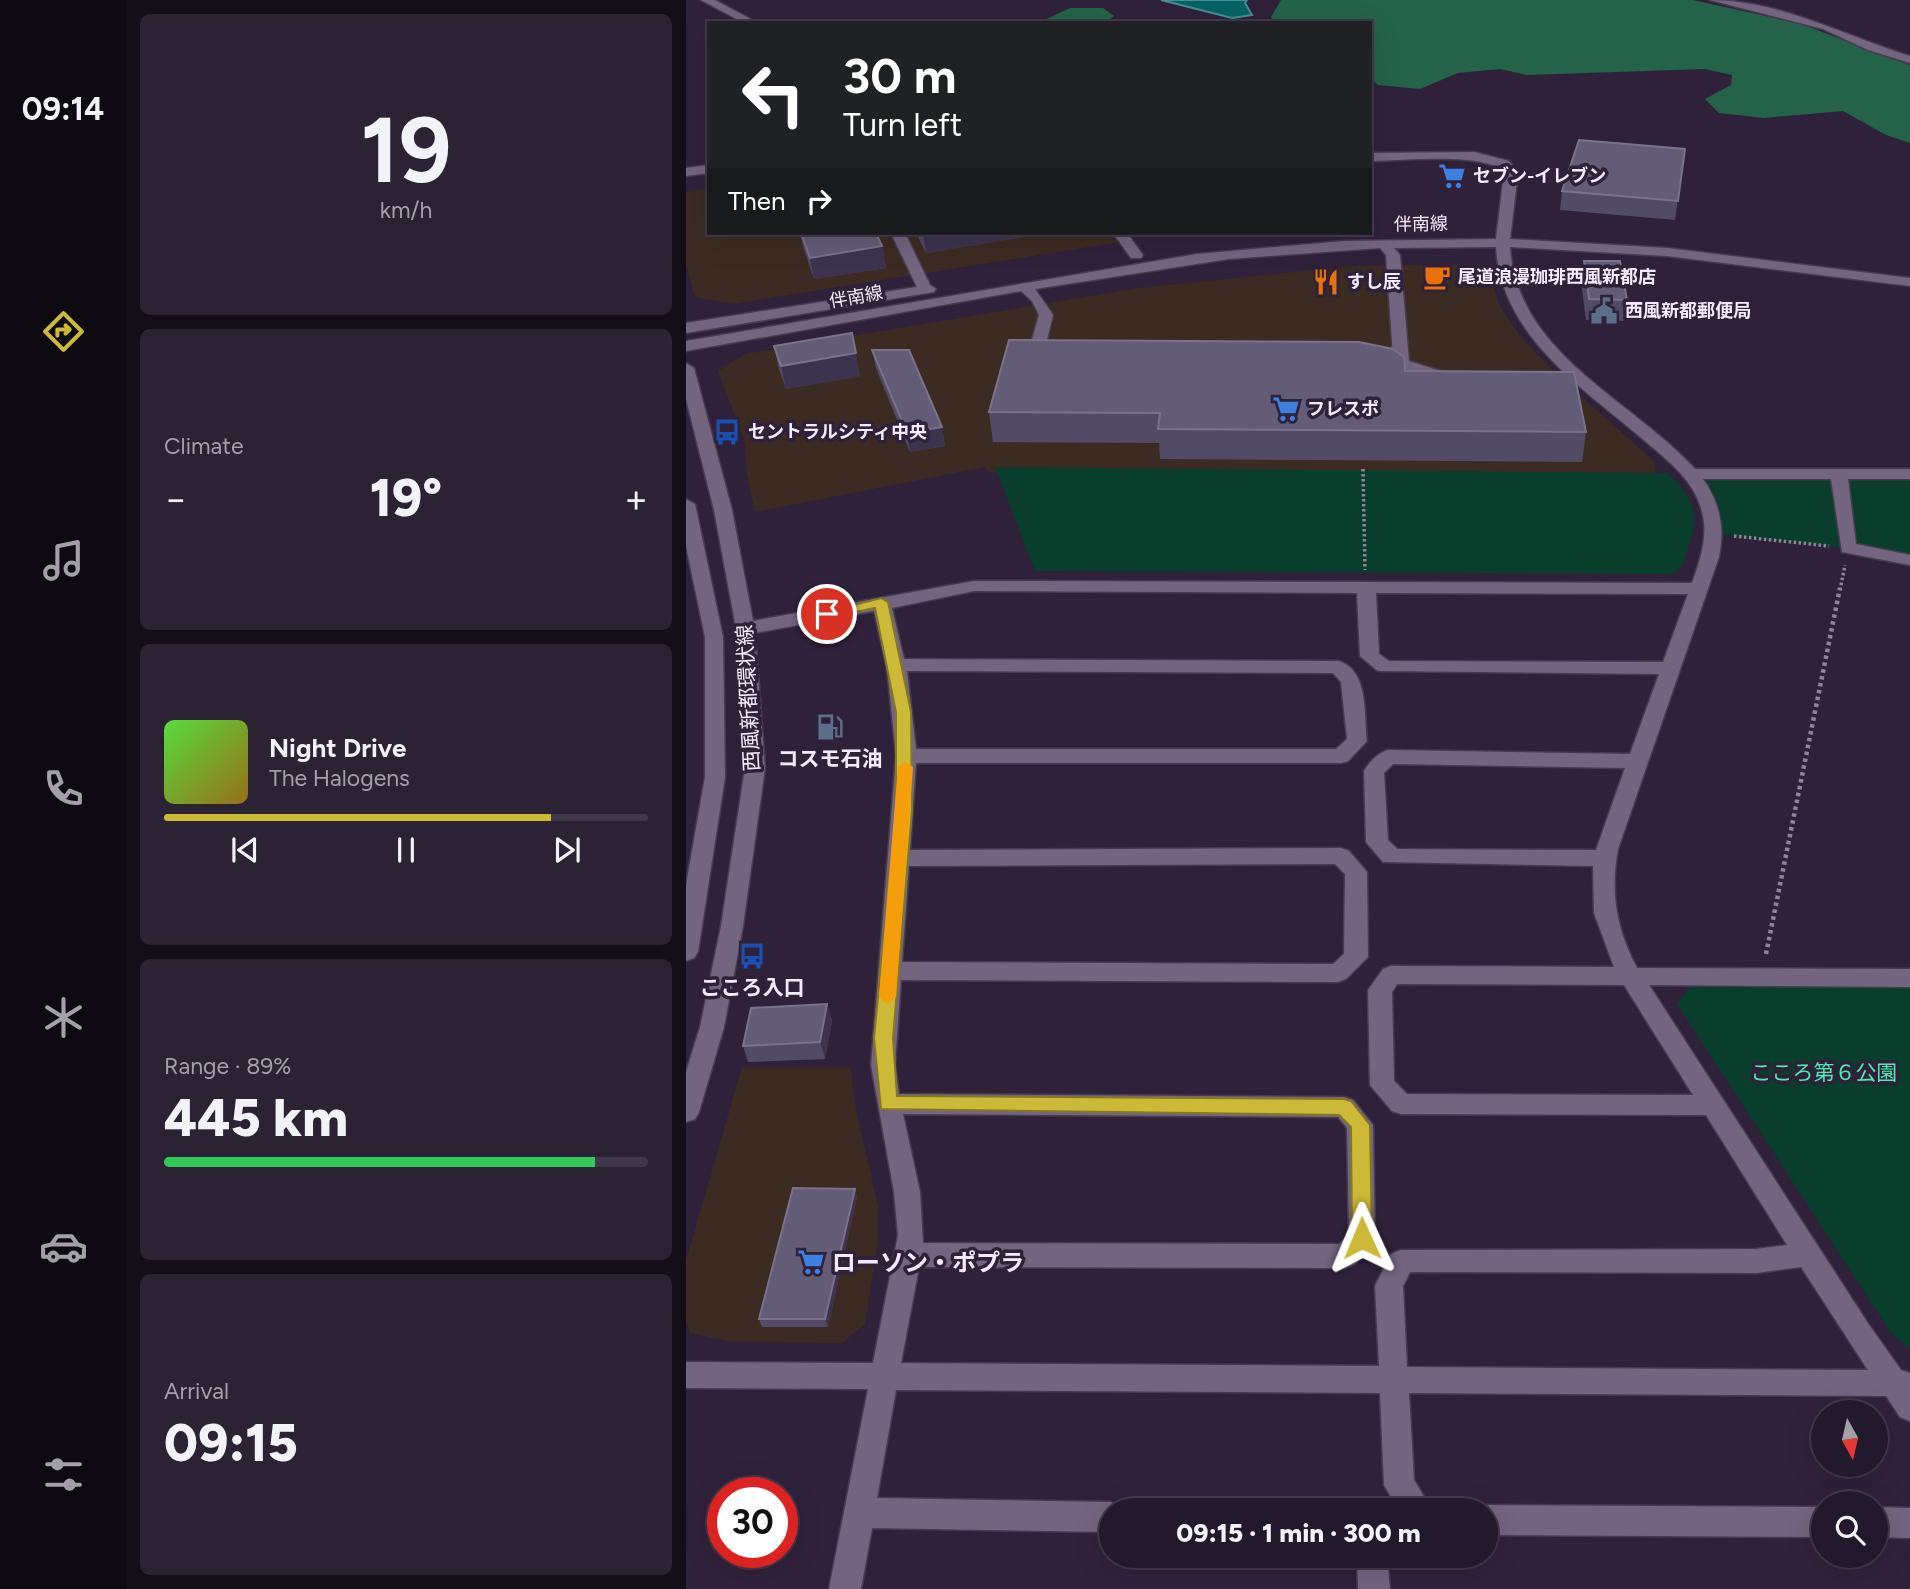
<!DOCTYPE html>
<meta charset="utf-8">
<style>
body{margin:0;font-family:Figtree,"Noto Sans JP",sans-serif;background:#2b2234;color:#f1f3f6;height:100vh;display:flex;flex-direction:column;font-size:26px;white-space:nowrap}
*{box-sizing:border-box;margin:0}
p{font-size:23px;color:#a3a0a9}
.icon{flex:none;width:38px;height:38px;fill:none;stroke:currentColor;stroke-width:2;stroke-linecap:round;stroke-linejoin:round}
.map{position:relative;flex:1;overflow:hidden}
.sheet{display:flex;flex-direction:column;gap:14px;padding:14px;background:#130e18;width:560px}
.sheet>*{flex:none}
.guide{position:absolute;left:21px;top:21px;width:665px;height:214px;border-radius:0px;box-shadow:0 7px 28px #0002,0 0 0 2px #403848;background:#202124;color:#fff;overflow:hidden}
.needle{width:46px;rotate:172deg}
.controls{position:absolute;left:1125px;top:1400px;display:grid;gap:14px}
.controls a{display:grid;place-items:center;width:77px;height:77px;border-radius:50%;background:#23192c;box-shadow:0 7px 28px #0002,0 0 0 2px #403848;font-size:35px}
.speed{position:absolute;left:21px;top:1477px;display:flex;gap:14px;font-size:35px;font-weight:700;text-align:center}
.speed>*{display:grid;place-content:center;width:91px;height:91px;border-radius:50%;background:#23192c;box-shadow:0 7px 28px #0002,0 0 0 2px #403848;line-height:1}
.speed .limit{border:10px solid #d22;background:#fff;color:#111}
.pin{position:absolute;display:grid;place-items:center;width:60px;height:60px;color:#fff;margin:-30px;border:4px solid #fff;border-radius:50%;box-shadow:0 2px 7px #0007}
.me{position:absolute;width:77px;margin:-38px;rotate:359deg;stroke-linejoin:round;filter:drop-shadow(0 0 5px #0008)}
.turn{display:flex;align-items:center;gap:24px;height:147px;padding:0 21px;font-size:32px}
.turn .icon{width:91px;height:91px;stroke-width:2.5}
.turn b{display:block;font-size:49px;line-height:60px}
.then{display:flex;align-items:center;height:66px;padding:0 21px;background:#0003;gap:14px;font-size:26px}
.big{font-size:52px;font-weight:800;line-height:1.1}
.sheet .widget{flex:1;display:flex;flex-direction:column;justify-content:center;gap:10px;min-width:0;padding:0 24px;border-radius:10px;background:#2b2234}
.sheet .dial{align-items:center;gap:0}
.dial b{font-size:91px;line-height:1}
.song{display:flex;align-items:center;gap:21px}
.cover{width:84px;height:84px;border-radius:10px;background:linear-gradient(135deg,hsl(110 70% 55%),hsl(40 70% 35%))}
.played{height:7px;border-radius:4px;background:linear-gradient(90deg,#ccb938 80%,#403848 80%)}
.keys{display:flex;justify-content:space-around;direction:ltr}
.heat{display:flex;justify-content:space-between;align-items:center;font-size:38px;direction:ltr}
.charge{height:10px;border-radius:5px;background:linear-gradient(90deg,#34c759 89%,#403848 0)}
.trip{position:absolute;left:413px;top:1498px;width:399px;height:70px;border-radius:35px;background:#23192c;box-shadow:0 7px 28px #0002,0 0 0 2px #403848;font-weight:800;line-height:70px;text-align:center}
main{display:flex;flex:1;min-height:0}
.dock{display:flex;flex-direction:column;width:126px;justify-content:space-around;align-items:center;background:#0e0a12;color:#a3a0a9}
.dock .icon{width:49px;height:49px}
.dock .selected{color:#ccb938}
.dock b{font-size:32px;color:#f1f3f6}
.map>svg:first-child{display:block}
.commercial{fill:#3c2b22}
.green{fill:#083e2b}
.forest{fill:#246249}
.water{fill:#036365;stroke:#4b8c92;stroke-width:2}
.lines{fill:none;stroke-linecap:round;stroke-linejoin:round}
.minor-casing{stroke:#473b50;stroke-width:3}
.path-far1{stroke:#8f8499;stroke-width:3.5;stroke-dasharray:2.5 2.5;stroke-linecap:butt}
.path{stroke:#8f8499;stroke-width:4.5;stroke-dasharray:3.5 3.5;stroke-linecap:butt}
.minor{fill:#736480;fill-rule:evenodd}
.wall{fill:#514b66}
.shaded-wall{fill:#3c334e}
.building{fill:#635c76;stroke:#79728b;stroke-width:2}
.route{fill:#ccb938;stroke:#857824;stroke-width:2}
.slow{fill:#f59e0b}
.labels{text-anchor:middle;dominant-baseline:central;stroke-width:7;stroke-linejoin:round;paint-order:stroke}
.far-poi-label{font-size:18px;font-weight:bold;fill:#f3eafb;stroke:#2f213a;text-anchor:start}
.far-street-label{font-size:18px;fill:#f3eafb;stroke:#2f213a}
.street-label{font-size:21px;fill:#f3eafb;stroke:#2f213a}
.poi-label{font-size:21px;font-weight:bold;fill:#f3eafb;stroke:#2f213a}
.park-label{font-size:21px;fill:#4decb1;stroke:#2f213a}
.near-poi-label{font-size:24px;font-weight:bold;fill:#f3eafb;stroke:#2f213a;text-anchor:start}
</style>
<main>
<nav class="dock">
<b>09:14</b>
<svg class="icon selected" aria-label="directions" viewBox="0 0 24 24"><path d="M12 3l9 9-9 9-9-9zM9 14v-3h6M13 9l2 2-2 2"/></svg>
<svg class="icon" aria-label="music" viewBox="0 0 24 24"><path d="M9 18V5l10-2v13"/><circle cx="6" cy="18" r="3"/><circle cx="16" cy="16" r="3"/></svg>
<svg class="icon" aria-label="phone" viewBox="0 0 24 24"><path d="M5 4h4l2 5-3 2q2 4 5 5l2-3 5 2v4C11 20 4 13 5 4z"/></svg>
<svg class="icon" aria-label="climate" viewBox="0 0 24 24"><path d="M12 3v18M4 7l16 10M4 17L20 7"/></svg>
<svg class="icon" aria-label="car" viewBox="0 0 24 24"><path d="M5 17H2v-5l4-1 3-4h7l3 4 3 1v5h-3M9 17h6M6 11h13"/><circle cx="7" cy="17" r="2"/><circle cx="17" cy="17" r="2"/></svg>
<svg class="icon" aria-label="filters" viewBox="0 0 24 24"><path d="M4 7h16M4 17h16"/><circle cx="9" cy="7" r="2"/><circle cx="15" cy="17" r="2"/></svg>
</nav>
<section class="sheet">
<div class="widget dial"><b>19</b><p>km/h</p></div>
<div class="widget"><p>Climate</p>
<div class="heat"><a>−</a><b class="big">19°</b><a>+</a></div>
</div>
<div class="widget">
<div class="song"><i class="cover"></i><div><b>Night Drive</b><p>The Halogens</p></div></div>
<div class="played"></div>
<div class="keys"><svg class="icon" aria-label="previous" viewBox="0 0 24 24"><path d="M18 5L8 12l10 7zM5 5v14"/></svg><svg class="icon" aria-label="pause" viewBox="0 0 24 24"><path d="M8 5v14M16 5v14"/></svg><svg class="icon" aria-label="next" viewBox="0 0 24 24"><path d="M6 5l10 7-10 7zM19 5v14"/></svg></div>
</div>
<div class="widget"><p>Range · 89%</p><b class="big">445 km</b><div class="charge"></div></div>
<div class="widget"><p>Arrival</p><b class="big">09:15</b></div>
</section>
<div class="map">
<svg width="1224" height="1589" viewBox="0 0 1224 1589">
<rect width="100%" height="100%" fill="#2f213a"/>
<!-- commercial -->
<g class="commercial">
<path d="M 23,188 L 23,233 L 430,233 L 434,242 L 47,304 L 9,297 L 0,264 L 0,192 Z"/>
<path d="M 795,264 L 802,270 L 814,306 L 834,336 L 874,378 L 969,462 L 968,486 L 653,473 L 303,472 L 299,467 L 69,512 L 61,475 L 59,442 L 32,371 L 59,354 L 453,288 L 667,266 Z"/>
<path d="M 56,1067 L 164,1067 L 170,1110 L 192,1206 L 192,1240 L 179,1324 L 156,1343 L 47,1342 L 4,1333 L 0,1320 L 0,1261 Z"/>
</g>
<!-- green -->
<g class="green">
<path d="M 309,467 L 981,473 C 1020,505 1010,527 995,568 L 985,574 L 349,571 Z"/>
<path d="M 1004,474 L 1224,474 L 1224,560 L 1162,548 L 1028,534 Z"/>
<path d="M 1224,985 L 1224,1349 L 1205,1333 L 991,1004 L 1004,986 Z"/>
</g>
<!-- forest -->
<g class="forest">
<path d="M 595,0 L 1007,0 L 1115,24 L 1224,65 L 1224,143 L 1200,135 L 1157,111 L 1078,118 L 1033,113 L 1019,99 L 1045,85 L 1046,75 L 1019,69 L 841,75 L 814,69 L 772,73 L 734,89 L 692,85 L 684,78 L 684,23 L 589,23 L 585,17 Z"/>
<path d="M 384,8 L 417,8 L 428,16 L 419,23 L 352,23 Z"/>
</g>
<!-- water -->
<path class="water" d="M 475,0 L 561,0 L 559,3 L 566,15 L 546,18 Z"/>
<g class="lines">
<!-- minor casing -->
<g class="minor-casing">
<g id="minor">
<path d="M 15,0 L 29,0 L 72,23 L 58,23 Z"/>
<path d="M 1024,0 C 1094,0 1159,36 1224,56 L 1224,63 L 1182,50 L 1137,29 Z"/>
<path d="M 788,152 L 823,161 L 832,173 L 824,239 L 981,248 L 1224,278 L 1224,286 L 981,256 L 824,247 C 831,354 945,399 1009,469 L 1224,469 L 1224,479 L 1162,479 L 1170,544 L 1224,555 L 1224,565 L 1156,552 L 1145,479 L 1017,479 C 1034,503 1039,528 1033,557 L 932,849 C 924,892 930,929 951,968 L 1224,969 L 1224,987 L 963,985 L 1181,1322 L 1215,1370 L 1224,1373 L 1224,1421 L 1214,1417 L 1200,1396 L 723,1393 L 728,1480 L 746,1510 L 713,1510 L 698,1485 L 694,1393 L 210,1390 L 191,1498 L 425,1502 L 437,1510 L 425,1510 L 425,1532 L 186,1528 L 175,1589 L 143,1589 L 182,1389 L 0,1388 L 0,1362 L 187,1363 L 212,1235 L 208,1192 L 185,1065 L 210,756 L 201,668 L 188,611 L 69,633 L 79,768 L 57,926 L 38,1027 L 13,1112 L 9,1119 L 0,1122 L 0,1072 L 14,1027 L 35,926 L 59,768 L 50,628 L 28,510 L 0,399 L 0,363 L 8,368 L 46,510 L 67,621 L 288,581 L 1006,583 C 1015,558 1024,532 1014,505 C 1005,478 980,459 959,441 C 897,388 815,336 810,247 L 708,248 L 714,255 L 723,361 L 761,373 L 761,379 C 749,382 693,365 685,358 L 693,353 L 707,356 L 700,255 L 694,248 L 543,259 L 349,289 L 367,315 L 358,352 L 368,357 C 362,364 347,364 341,357 L 353,315 L 346,301 L 335,291 L 0,351 L 0,341 L 511,254 L 658,241 L 810,239 L 818,173 C 801,151 713,161 684,161 L 684,153 ZM 288,591 L 671,593 L 674,656 L 692,671 L 973,674 L 944,754 L 702,750 C 692,753 683,762 678,771 L 680,842 L 697,862 L 907,866 L 908,913 L 928,967 L 705,966 L 697,969 L 682,990 L 684,1085 L 706,1111 L 715,1114 L 1020,1115 L 1101,1245 L 1070,1249 L 715,1250 L 705,1254 L 689,1286 L 693,1366 L 215,1363 L 233,1267 L 659,1268 L 669,1264 L 689,1238 L 687,1125 L 667,1100 L 658,1097 L 213,1094 L 209,1065 L 215,980 L 652,982 L 660,979 L 682,957 L 681,872 L 663,851 L 655,848 L 224,850 L 230,763 L 655,763 L 662,761 L 681,741 C 678,716 683,669 652,661 L 218,659 L 206,608 ZM 690,593 L 1002,594 L 977,662 L 703,661 L 693,654 ZM 221,671 L 647,673 L 655,682 L 661,739 L 650,749 L 230,749 ZM 707,764 L 939,768 L 910,850 L 711,849 L 702,840 L 698,773 ZM 649,864 L 659,874 L 658,954 L 647,964 L 216,962 L 223,866 ZM 711,984 L 938,985 L 1007,1095 L 721,1094 L 708,1081 L 706,992 ZM 217,1114 L 652,1117 L 661,1128 L 663,1234 L 653,1244 L 237,1243 L 234,1192 ZM 1115,1267 L 1182,1370 L 721,1367 L 717,1286 L 724,1272 L 1070,1273 Z"/>
<path d="M 23,165 L 23,173 L 0,176 L 0,168 Z"/>
<path d="M 205,233 L 219,233 L 244,285 L 250,289 L 248,292 L 0,333 L 0,323 L 231,287 Z"/>
<path d="M 427,233 L 441,233 L 457,255 L 455,258 L 445,258 Z"/>
<path d="M 0,499 L 9,504 L 37,637 L 39,777 L 12,952 L 8,958 L 0,961 L 0,885 L 19,777 L 19,637 L 0,546 Z"/>
<path d="M 800,1505 L 1138,1507 L 1138,1537 L 800,1535 L 800,1510 L 789,1510 Z"/>
<path d="M 1190,1507 L 1224,1508 L 1224,1538 L 1190,1537 Z"/>
<path d="M 671,1556 L 701,1556 L 704,1589 L 672,1589 Z"/>
</g>
</g>
<!-- path-far1 -->
<g class="path-far1">
<path d="M 677,469 L 679,570"/>
<path d="M 1048,536 L 1143,546"/>
<path d="M 1154,590 L 1159,565"/>
</g>
<!-- path -->
<path class="path" d="M 1080,954 L 1154,588"/>
<!-- minor -->
<use href="#minor" class="minor"/>
</g>
<!-- wall -->
<g class="wall">
<path d="M 999,149 L 989,220 L 874,210 L 876,191 Z"/>
<path d="M 114,233 L 190,233 L 196,246 L 200,268 L 128,279 L 117,246 Z"/>
<path d="M 230,233 L 361,233 L 240,253 Z"/>
<path d="M 898,261 L 941,300 L 938,321 L 900,320 L 895,282 Z"/>
<path d="M 88,346 L 174,376 L 100,389 L 93,369 Z"/>
<path d="M 186,350 L 256,427 L 259,446 L 224,452 L 190,368 Z"/>
<path d="M 719,371 L 900,432 L 896,462 L 474,459 L 473,443 L 307,442 L 303,412 Z"/>
<path d="M 141,1004 L 146,1021 L 139,1059 L 62,1062 L 57,1046 Z"/>
<path d="M 169,1189 L 171,1197 L 142,1327 L 76,1327 L 73,1319 Z"/>
</g>
<!-- shaded-wall -->
<g class="shaded-wall">
<path d="M 245,233 L 361,233 L 240,253 L 237,234 Z"/>
<path d="M 196,246 L 200,268 L 128,279 L 124,258 Z"/>
<path d="M 166,333 L 174,376 L 100,389 L 95,366 Z"/>
<path d="M 256,427 L 259,446 L 224,452 L 221,433 Z"/>
<path d="M 141,1004 L 146,1021 L 139,1059 L 134,1042 Z"/>
<path d="M 169,1189 L 171,1197 L 142,1327 L 139,1319 Z"/>
</g>
<!-- building -->
<g class="building">
<path d="M 893,140 L 999,149 L 992,201 L 876,191 Z"/>
<path d="M 115,233 L 190,233 L 196,246 L 124,258 Z"/>
<path d="M 898,261 L 934,261 L 941,300 L 903,299 Z"/>
<path d="M 166,333 L 170,353 L 95,366 L 88,346 Z"/>
<path d="M 323,340 L 673,342 L 707,349 L 718,357 L 719,371 L 888,372 L 900,432 L 472,429 L 474,413 L 303,412 Z"/>
<path d="M 186,350 L 223,350 L 256,427 L 221,433 Z"/>
<path d="M 141,1004 L 134,1042 L 57,1046 L 65,1008 Z"/>
<path d="M 107,1188 L 169,1189 L 139,1319 L 73,1319 Z"/>
</g>
<!-- route -->
<path class="route" d="M 195,598 L 202,602 L 225,712 L 226,810 L 207,1038 L 211,1096 L 658,1099 L 665,1101 L 684,1125 L 686,1238 L 683,1244 L 676,1247 L 669,1244 L 666,1238 L 665,1127 L 653,1115 L 195,1109 L 188,1038 L 210,810 L 210,712 L 189,608 L 141,618 L 134,614 Z"/>
<!-- slow -->
<path class="slow" d="M 219,762 L 227,767 L 210,997 L 201,1004 L 193,997 L 212,767 Z"/>
<!-- icons -->
<defs>
<g id="supermarket-bare" transform="scale(2.1)"><path d="M-6-5.5h2.5l.6 2H6L4.5 2H-2.5L-4.4-4H-6ZM-1.5 3.2a1.3 1.3 0 1 0 .1 0ZM3 3.2a1.3 1.3 0 1 0 .1 0Z" fill="#3f7fe0" stroke="#2f213a" stroke-width="2.5" paint-order="stroke"/></g>
<g id="cafe-bare" transform="scale(2.1)"><path d="M-5.5-4.5H6V0H3Q3 3.5 0 3.5H-2.5Q-5.5 3.5-5.5 0ZM3-3.2v2h1.7v-2ZM-6 4.5H4V6H-6Z" fill="#e8710a" stroke="#2f213a" stroke-width="2.5" paint-order="stroke"/></g>
<g id="restaurant-bare" transform="scale(2.1)"><path d="M-5-6h1v4h1v-4h1v4h1v-4h1v5L-1.5 .5V6h-2V.5L-5-1ZM5-6V6H3V1.5H1.5Q1.5-4 5-6Z" fill="#e8710a" stroke="#2f213a" stroke-width="2.5" paint-order="stroke"/></g>
<g id="civic-bare" transform="scale(2.1)"><path d="M-.6-6.5H3V-4.5H.6V-3L4-1V1h2V6H-6V1h2V-1L-.6-3ZM-1.2 2.5V6h2.4V2.5Z" fill="#5c6f8a" stroke="#2f213a" stroke-width="2.5" paint-order="stroke"/></g>
<g id="bus-bare" transform="scale(2.1)"><path d="M-5-6H5V4H4V6H2V4H-2V6H-4V4H-5ZM-3.5-4V0h7V-4ZM-3.5 1.2v1.5H-2V1.2ZM2 1.2v1.5H3.5V1.2Z" fill="#1a4fb4" stroke="#2f213a" stroke-width="2.5" paint-order="stroke"/></g>
<g id="fuel-bare" transform="scale(2.1)"><path d="M-5.5-6h7V0h2V4h1.3V-2.5L3-4.5l.8-.8L6-3V5H2.5V1h-1V6h-7ZM-4.2-4.7v3.2H.2V-4.7Z" fill="#5c6f8a" stroke="#2f213a" stroke-width="2.5" paint-order="stroke"/></g>
</defs>
<g fill-rule="evenodd">
<use href="#supermarket-bare" x="766" y="176"/>
<use href="#cafe-bare" x="751" y="277"/>
<use href="#restaurant-bare" x="640" y="282"/>
<use href="#civic-bare" x="918" y="311"/>
<use href="#supermarket-bare" x="600" y="409"/>
<use href="#bus-bare" x="41" y="432"/>
<use href="#fuel-bare" x="144" y="727"/>
<use href="#bus-bare" x="66" y="956"/>
<use href="#supermarket-bare" x="125" y="1262"/>
</g>
<g class="labels">
<!-- far-poi labels -->
<g class="far-poi-label">
<text x="787" y="176">セブン-イレブン</text>
<text x="772" y="277">尾道浪漫珈琲西風新都店</text>
<text x="661" y="282">すし辰</text>
<text x="939" y="311">西風新都郵便局</text>
<text x="621" y="409">フレスポ</text>
<text x="62" y="432">セントラルシティ中央</text>
</g>
<!-- far-street labels -->
<g class="far-street-label">
<text transform="translate(735 224) rotate(-1)">伴南線</text>
<text transform="translate(170 297) rotate(-10)">伴南線</text>
</g>
<!-- street labels -->
<g class="street-label">
<text transform="translate(62 698) rotate(-93)">西風新都環状線</text>
</g>
<!-- poi labels -->
<g class="poi-label">
<text x="144" y="758">コスモ石油</text>
<text x="66" y="987">こころ入口</text>
</g>
<!-- park labels -->
<g class="park-label">
<text x="1138" y="1072">こころ第６公園</text>
</g>
<!-- near-poi labels -->
<g class="near-poi-label">
<text x="146" y="1262">ローソン・ポプラ</text>
</g>
</g>
</svg>
<div class="controls">
<a><svg class="needle" viewBox="-14 -14 28 28"><path d="M0-13l5 13h-10z" fill="#e53935"/><path d="M0 13l5-13h-10z" fill="#a3a0a9"/></svg></a>
<a><svg class="icon" aria-label="search" viewBox="0 0 24 24"><circle cx="10" cy="10" r="6"/><path d="M15 15l6 6"/></svg></a>
</div>
<div class="speed"><div class="limit">30</div></div>
<div class="pin" style="left:141px;top:614px;background:#d93025"><svg class="icon" aria-label="arrive" viewBox="0 0 24 24"><path d="M6 21V4h12l-3 4 3 4H6"/></svg></div>
<svg class="me" style="left:676px;top:1238px" viewBox="-20 -20 40 40"><path d="M0-17L14 15 0 8-14 15z" fill="#ccb938" stroke="#fff" stroke-width="4"/></svg>
<div class="trip">09:15 · 1 min · 300 m</div>
<div class="guide">
<div class="turn"><svg class="icon" aria-label="left" viewBox="0 0 24 24"><path d="M17 20v-9H6M10 6l-5 5 5 5"/></svg><div><b>30 m</b>Turn left</div></div>
<div class="then">Then<svg class="icon" aria-label="right" viewBox="0 0 24 24"><path d="M7 20v-9h11M14 6l5 5-5 5"/></svg></div>
</div>
</div>
</main>
